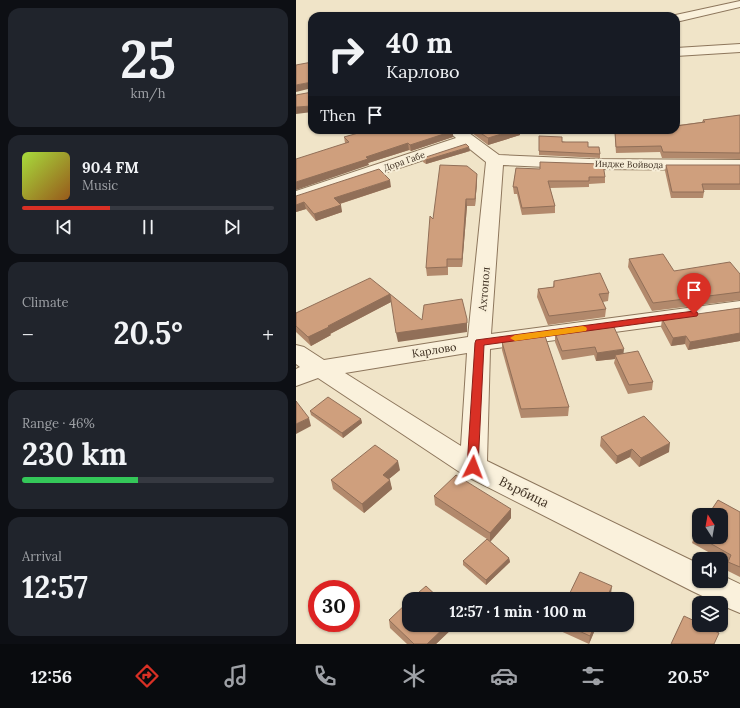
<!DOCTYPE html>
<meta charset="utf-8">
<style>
body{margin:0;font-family:Lora,serif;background:#20242c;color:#f1f3f6;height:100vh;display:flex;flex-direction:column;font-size:15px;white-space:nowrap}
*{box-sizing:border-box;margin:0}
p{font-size:13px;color:#9ea1a6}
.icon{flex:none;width:22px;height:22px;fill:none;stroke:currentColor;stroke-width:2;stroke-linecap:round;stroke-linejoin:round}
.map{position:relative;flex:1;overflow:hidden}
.side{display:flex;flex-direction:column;gap:8px;padding:8px;background:#0d0f14;width:296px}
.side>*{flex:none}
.banner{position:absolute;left:12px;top:12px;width:372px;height:122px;border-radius:12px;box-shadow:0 1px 3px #0004;background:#171b24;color:#f1f3f6;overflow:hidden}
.needle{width:26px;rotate:349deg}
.controls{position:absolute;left:396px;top:508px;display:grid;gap:8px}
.controls a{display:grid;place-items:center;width:36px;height:36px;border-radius:8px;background:#171b24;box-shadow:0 1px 3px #0004;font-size:20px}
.speed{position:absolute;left:12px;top:580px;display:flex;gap:8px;font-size:20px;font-weight:700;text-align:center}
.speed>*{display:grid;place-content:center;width:52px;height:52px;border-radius:50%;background:#171b24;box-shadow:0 1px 3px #0004;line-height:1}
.speed .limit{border:6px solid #d22;background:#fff;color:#111}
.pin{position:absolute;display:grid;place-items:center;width:34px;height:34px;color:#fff;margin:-41px -17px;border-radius:50% 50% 50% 0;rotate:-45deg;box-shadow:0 0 4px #0007}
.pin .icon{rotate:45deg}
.me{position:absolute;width:44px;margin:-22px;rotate:3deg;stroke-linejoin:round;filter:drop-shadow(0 0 3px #0008)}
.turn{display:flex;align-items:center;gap:14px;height:84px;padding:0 12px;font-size:18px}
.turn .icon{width:52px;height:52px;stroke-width:2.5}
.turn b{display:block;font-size:28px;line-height:34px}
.then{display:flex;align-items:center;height:38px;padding:0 12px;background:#0003;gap:8px;font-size:15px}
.big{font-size:30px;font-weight:800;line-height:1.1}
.side .tile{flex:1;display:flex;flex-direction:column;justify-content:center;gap:6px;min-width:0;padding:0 14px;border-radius:12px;background:#20242c}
.side .dial{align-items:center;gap:0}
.dial b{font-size:52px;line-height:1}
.song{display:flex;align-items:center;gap:12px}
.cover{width:48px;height:48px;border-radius:6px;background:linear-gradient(135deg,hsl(80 70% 55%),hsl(30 70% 35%))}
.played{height:4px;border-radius:2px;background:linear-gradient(90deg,#d93025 35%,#363941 35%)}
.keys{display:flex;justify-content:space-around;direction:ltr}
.heat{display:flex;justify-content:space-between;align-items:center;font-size:22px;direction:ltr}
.charge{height:6px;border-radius:3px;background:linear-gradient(90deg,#34c759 46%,#363941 0)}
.trip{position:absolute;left:106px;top:592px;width:232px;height:40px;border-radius:12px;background:#171b24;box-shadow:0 1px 3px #0004;font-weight:800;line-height:40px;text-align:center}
.dock{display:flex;height:64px;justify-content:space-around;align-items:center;background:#090b0e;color:#9ea1a6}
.dock .icon{width:28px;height:28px}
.dock .selected{color:#d93025}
.dock b{font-size:18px;color:#f1f3f6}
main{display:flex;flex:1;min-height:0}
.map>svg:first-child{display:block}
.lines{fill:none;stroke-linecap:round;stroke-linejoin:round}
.minor-casing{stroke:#8d765c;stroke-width:2}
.minor{fill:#faf1dc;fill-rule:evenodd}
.wall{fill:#b2896c}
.shaded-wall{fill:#916f58}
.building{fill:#cf9f7d;stroke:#916f58}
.route{fill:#d93025;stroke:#8d1f18}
.slow{fill:#f59e0b}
.labels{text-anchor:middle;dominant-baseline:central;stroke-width:4;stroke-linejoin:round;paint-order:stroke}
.far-street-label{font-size:9px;fill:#3d2e20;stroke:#f7eed8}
.street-label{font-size:11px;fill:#3d2e20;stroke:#f7eed8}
.near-street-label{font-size:13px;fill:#3d2e20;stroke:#f7eed8}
</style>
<main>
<section class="side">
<div class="tile dial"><b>25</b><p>km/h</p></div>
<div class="tile">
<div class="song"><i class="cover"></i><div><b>90.4 FM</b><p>Music</p></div></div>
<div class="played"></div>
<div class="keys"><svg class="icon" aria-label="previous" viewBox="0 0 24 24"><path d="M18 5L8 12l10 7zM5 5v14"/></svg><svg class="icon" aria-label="pause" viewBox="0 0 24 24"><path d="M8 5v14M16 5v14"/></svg><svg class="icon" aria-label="next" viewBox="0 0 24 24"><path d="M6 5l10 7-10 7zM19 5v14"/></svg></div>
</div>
<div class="tile"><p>Climate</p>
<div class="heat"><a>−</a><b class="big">20.5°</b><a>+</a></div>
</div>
<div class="tile"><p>Range · 46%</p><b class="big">230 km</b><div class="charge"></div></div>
<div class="tile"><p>Arrival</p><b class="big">12:57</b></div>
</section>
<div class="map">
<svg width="444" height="644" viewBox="0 0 444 644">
<rect width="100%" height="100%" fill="#f0e4c8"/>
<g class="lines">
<!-- minor casing -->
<g class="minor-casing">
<g id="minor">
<path d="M 444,1 L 444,7 L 380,22 L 380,16 L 375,16 Z"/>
<path d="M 444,44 L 444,52 L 380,56 L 380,48 Z"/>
<path d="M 151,130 L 169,130 L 203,155 L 294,159 L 444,160 L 444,170 L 294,169 L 207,165 L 195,334 L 444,301 L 444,315 L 194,349 L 191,461 L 403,564 L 403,581 L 425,581 L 425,575 L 444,584 L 444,613 L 425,605 L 425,603 L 421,603 L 396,591 L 168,475 L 22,378 L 0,386 L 0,369 L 4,367 L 0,364 L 0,345 L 8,347 L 28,360 L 172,337 L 190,162 L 170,146 L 0,202 L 0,191 L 160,138 ZM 171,353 L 165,446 L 49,373 Z"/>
</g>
</g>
<!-- minor -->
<use href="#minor" class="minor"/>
</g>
<!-- wall -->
<g class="wall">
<path d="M 444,115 L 444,159 L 366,158 L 364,152 L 320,153 L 319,139 L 319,133 L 406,122 L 407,120 Z"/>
<path d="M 172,130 L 224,130 L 224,135 L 192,145 Z"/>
<path d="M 157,131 L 157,137 L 115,151 L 113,150 L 72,163 L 73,165 L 49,143 L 48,137 Z"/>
<path d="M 243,136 L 292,147 L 304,154 L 304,158 L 243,155 Z"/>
<path d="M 174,151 L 130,164 L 127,162 L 127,158 Z"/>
<path d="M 370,165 L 444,165 L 444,190 L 408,190 L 408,192 L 407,198 L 375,198 L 369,171 Z"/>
<path d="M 220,168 L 309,177 L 309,183 L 293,184 L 293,187 L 254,188 L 259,206 L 259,213 L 226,215 L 221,194 L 218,194 L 217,187 Z"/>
<path d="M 181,174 L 181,182 L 179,206 L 171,206 L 166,267 L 152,267 L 152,275 L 131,276 L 130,268 Z"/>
<path d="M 95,187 L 44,204 L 46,212 L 20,221 L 10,209 L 0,212 L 0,196 Z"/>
<path d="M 333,259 L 378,271 L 444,274 L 444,300 L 356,311 L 332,267 Z"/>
<path d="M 258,281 L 313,293 L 312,301 L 307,302 L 310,309 L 309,317 L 252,325 L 241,297 L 242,289 L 257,287 Z"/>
<path d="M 94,294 L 95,302 L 34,334 L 35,335 L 15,346 L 0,332 L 0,313 Z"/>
<path d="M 444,308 L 444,341 L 392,350 L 389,344 L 375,346 L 365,327 L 366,319 Z"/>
<path d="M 259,333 L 327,354 L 357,382 L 356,390 L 332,394 L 318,363 L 319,359 L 300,361 L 298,355 L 266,360 L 259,342 Z"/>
<path d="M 206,342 L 273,407 L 272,416 L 225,418 L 206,350 Z"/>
<path d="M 14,411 L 65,419 L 66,423 L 47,438 L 15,415 Z"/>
<path d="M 305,437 L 373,452 L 343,467 L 334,457 L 320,464 L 304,446 Z"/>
<path d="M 104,470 L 93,479 L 96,489 L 68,513 L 37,489 L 35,480 Z"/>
<path d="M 138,496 L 215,509 L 215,518 L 194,542 L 213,558 L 214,562 L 190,585 L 167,565 L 167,561 L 191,539 L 139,505 Z"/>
<path d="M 444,512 L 444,577 L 430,570 L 432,563 L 396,543 L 399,534 Z"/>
<path d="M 93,620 L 160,625 L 140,644 L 111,644 L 94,628 Z"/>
<path d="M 260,625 L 301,625 L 293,644 L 260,629 Z"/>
</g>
<!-- shaded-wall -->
<g class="shaded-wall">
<path d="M 16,82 L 16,88 L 0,92 L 0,85 Z"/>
<path d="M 16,106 L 16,112 L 0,114 L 0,107 Z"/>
<path d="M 219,130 L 224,130 L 224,135 L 192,145 L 192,138 Z"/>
<path d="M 157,131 L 157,137 L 115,151 L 114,145 Z"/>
<path d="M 112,143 L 113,150 L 72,163 L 73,165 L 0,190 L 0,182 L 70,157 Z"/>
<path d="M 173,147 L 174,151 L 130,164 L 130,160 Z"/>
<path d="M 181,174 L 181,182 L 179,206 L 179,199 Z"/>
<path d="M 94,180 L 95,187 L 40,205 L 38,198 Z"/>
<path d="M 170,199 L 171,206 L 166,267 L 166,259 Z"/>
<path d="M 8,202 L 10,209 L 0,212 L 0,205 Z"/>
<path d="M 45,205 L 46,212 L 20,221 L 18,214 Z"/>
<path d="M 94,294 L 95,302 L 34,334 L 35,335 L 15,346 L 12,337 L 32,326 Z"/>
<path d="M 171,319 L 171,332 L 102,342 L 100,333 Z"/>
<path d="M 444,333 L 444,341 L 392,350 L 394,342 Z"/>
<path d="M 390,336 L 389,344 L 375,346 L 377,338 Z"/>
<path d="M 328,349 L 327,358 L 319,355 L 319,359 L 300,361 L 301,353 Z"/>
<path d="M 13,418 L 15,426 L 0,434 L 0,424 Z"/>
<path d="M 65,419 L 66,423 L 47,438 L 46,433 Z"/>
<path d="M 374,443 L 373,452 L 343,467 L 345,458 Z"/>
<path d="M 336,449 L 334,457 L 320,464 L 321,456 Z"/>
<path d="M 102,461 L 104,470 L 88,483 L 87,475 Z"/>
<path d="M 94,480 L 96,489 L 68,513 L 66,504 Z"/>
<path d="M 215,509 L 215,518 L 194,542 L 194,533 Z"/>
<path d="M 213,558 L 214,562 L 190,585 L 190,580 Z"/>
<path d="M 316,586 L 315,594 L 313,599 L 310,599 Z"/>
<path d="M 151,625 L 160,625 L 140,644 L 131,644 Z"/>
<path d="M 299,625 L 301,625 L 293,644 L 294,636 Z"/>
</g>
<!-- building -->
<g class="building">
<path d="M 16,62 L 16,91 L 16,82 L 0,85 L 0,65 Z"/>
<path d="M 16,92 L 16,106 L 0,107 L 0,95 Z"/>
<path d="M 444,115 L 444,153 L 367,152 L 365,146 L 320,147 L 319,133 L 345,130 L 380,130 L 380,126 L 409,122 L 407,120 Z"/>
<path d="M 73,130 L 156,130 L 157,131 L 114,145 L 112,143 L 70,157 L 72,159 L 0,182 L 0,159 L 53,142 L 48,137 Z"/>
<path d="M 180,130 L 219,130 L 192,138 Z"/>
<path d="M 243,136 L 266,137 L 266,142 L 292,142 L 292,147 L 303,147 L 304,154 L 243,151 Z"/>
<path d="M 170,144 L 173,147 L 130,160 L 127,158 Z"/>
<path d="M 244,162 L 307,164 L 309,177 L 293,177 L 293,181 L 252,181 L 259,206 L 226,208 L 221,187 L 217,187 L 220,168 L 244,169 Z"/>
<path d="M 144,165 L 171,166 L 181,174 L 179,199 L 170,199 L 166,259 L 151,259 L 151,267 L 130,268 L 134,216 L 137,219 Z"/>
<path d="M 370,165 L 444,165 L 444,184 L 406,184 L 408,192 L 376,192 Z"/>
<path d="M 83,169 L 94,180 L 38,198 L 45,205 L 18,214 L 8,202 L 0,205 L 0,196 Z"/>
<path d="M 367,254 L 378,271 L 434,262 L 444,274 L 444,292 L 357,303 L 333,259 Z"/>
<path d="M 304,273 L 313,293 L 303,294 L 310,309 L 253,316 L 242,289 L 258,287 L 258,281 Z"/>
<path d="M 74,278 L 94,294 L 32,326 L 33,327 L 12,337 L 0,326 L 0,313 Z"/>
<path d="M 94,294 L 126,320 L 128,305 L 166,299 L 171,319 L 171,323 L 100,333 Z"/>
<path d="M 444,308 L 444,333 L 394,342 L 390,336 L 377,338 L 366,319 Z"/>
<path d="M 317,325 L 328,349 L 301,353 L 299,347 L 266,351 L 259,333 Z"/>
<path d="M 249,336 L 273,407 L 225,409 L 206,342 Z"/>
<path d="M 342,351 L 357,382 L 333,385 L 319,355 Z"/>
<path d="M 32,397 L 65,419 L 46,433 L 14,411 Z"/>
<path d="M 0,401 L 13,418 L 0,424 Z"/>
<path d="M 348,416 L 374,443 L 345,458 L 336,449 L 321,456 L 305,437 Z"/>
<path d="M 79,445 L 102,461 L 87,475 L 94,480 L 66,504 L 35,480 Z"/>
<path d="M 160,475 L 215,509 L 194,533 L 138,496 Z"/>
<path d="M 422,500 L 444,512 L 444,567 L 432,562 L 435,555 L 403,537 L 425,537 L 425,515 L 412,515 Z"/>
<path d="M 403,528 L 403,537 L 399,534 Z"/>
<path d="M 191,539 L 213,558 L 190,580 L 167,561 Z"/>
<path d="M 284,572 L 316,586 L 310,599 L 271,599 Z"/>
<path d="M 130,586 L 144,599 L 115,599 Z"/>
<path d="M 113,601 L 113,625 L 151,625 L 131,644 L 118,644 L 93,620 Z"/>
<path d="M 388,616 L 403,623 L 403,625 L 406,625 L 423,633 L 418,644 L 375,644 Z"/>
<path d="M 270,625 L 299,625 L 294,636 Z"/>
</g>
<!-- route -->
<path class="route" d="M 398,311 L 401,312 L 402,314 L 401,316 L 188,345 L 182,467 L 181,470 L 177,472 L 173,470 L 171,467 L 179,343 L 180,340 Z"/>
<!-- slow -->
<path class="slow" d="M 287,326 L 290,327 L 291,329 L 290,331 L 219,341 L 214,338 L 219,335 Z"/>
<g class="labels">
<!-- far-street labels -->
<g class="far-street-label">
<text transform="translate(108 161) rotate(-19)">Дора Габе</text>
<text transform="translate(333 164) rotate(1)">Индже Войвода</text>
</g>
<!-- street labels -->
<g class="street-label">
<text transform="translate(188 289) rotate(-85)">Ахтопол</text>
<text transform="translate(138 350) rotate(-9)">Карлово</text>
</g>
<!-- near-street labels -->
<g class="near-street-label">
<text transform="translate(228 492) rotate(26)">Върбица</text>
</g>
</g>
</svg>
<div class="controls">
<a><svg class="needle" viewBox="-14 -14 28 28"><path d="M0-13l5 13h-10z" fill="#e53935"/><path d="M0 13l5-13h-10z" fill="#9ea1a6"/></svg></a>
<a><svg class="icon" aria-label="sound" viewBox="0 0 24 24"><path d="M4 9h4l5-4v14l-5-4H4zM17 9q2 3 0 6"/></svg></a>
<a><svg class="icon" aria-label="layers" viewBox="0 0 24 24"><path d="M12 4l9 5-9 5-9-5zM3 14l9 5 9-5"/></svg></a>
</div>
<div class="speed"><div class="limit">30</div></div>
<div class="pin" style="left:398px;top:314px;background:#d93025"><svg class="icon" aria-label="arrive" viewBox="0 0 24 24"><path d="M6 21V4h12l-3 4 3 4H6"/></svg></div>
<svg class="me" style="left:177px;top:467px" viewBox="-20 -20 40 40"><path d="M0-17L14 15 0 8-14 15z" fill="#d93025" stroke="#fff" stroke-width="4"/></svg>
<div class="trip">12:57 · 1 min · 100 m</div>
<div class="banner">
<div class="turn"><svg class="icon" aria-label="right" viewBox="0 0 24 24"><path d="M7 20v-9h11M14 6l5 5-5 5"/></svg><div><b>40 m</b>Карлово</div></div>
<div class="then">Then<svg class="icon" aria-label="arrive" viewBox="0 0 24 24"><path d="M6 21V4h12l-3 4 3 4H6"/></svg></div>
</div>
</div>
</main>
<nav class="dock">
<b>12:56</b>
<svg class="icon selected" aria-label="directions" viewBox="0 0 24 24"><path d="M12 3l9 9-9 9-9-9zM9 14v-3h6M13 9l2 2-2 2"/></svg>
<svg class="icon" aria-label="music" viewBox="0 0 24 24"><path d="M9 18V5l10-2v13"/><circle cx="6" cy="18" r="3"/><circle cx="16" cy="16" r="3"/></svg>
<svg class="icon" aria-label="phone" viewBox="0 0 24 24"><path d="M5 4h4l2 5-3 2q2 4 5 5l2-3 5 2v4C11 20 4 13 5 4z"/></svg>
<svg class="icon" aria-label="climate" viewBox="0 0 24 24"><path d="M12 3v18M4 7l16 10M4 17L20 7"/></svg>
<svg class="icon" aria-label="car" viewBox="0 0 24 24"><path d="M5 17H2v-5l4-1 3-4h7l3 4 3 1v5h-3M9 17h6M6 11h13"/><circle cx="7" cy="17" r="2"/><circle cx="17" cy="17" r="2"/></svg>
<svg class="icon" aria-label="filters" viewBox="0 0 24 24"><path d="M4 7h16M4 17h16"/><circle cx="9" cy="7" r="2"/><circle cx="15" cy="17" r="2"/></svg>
<b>20.5°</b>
</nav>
